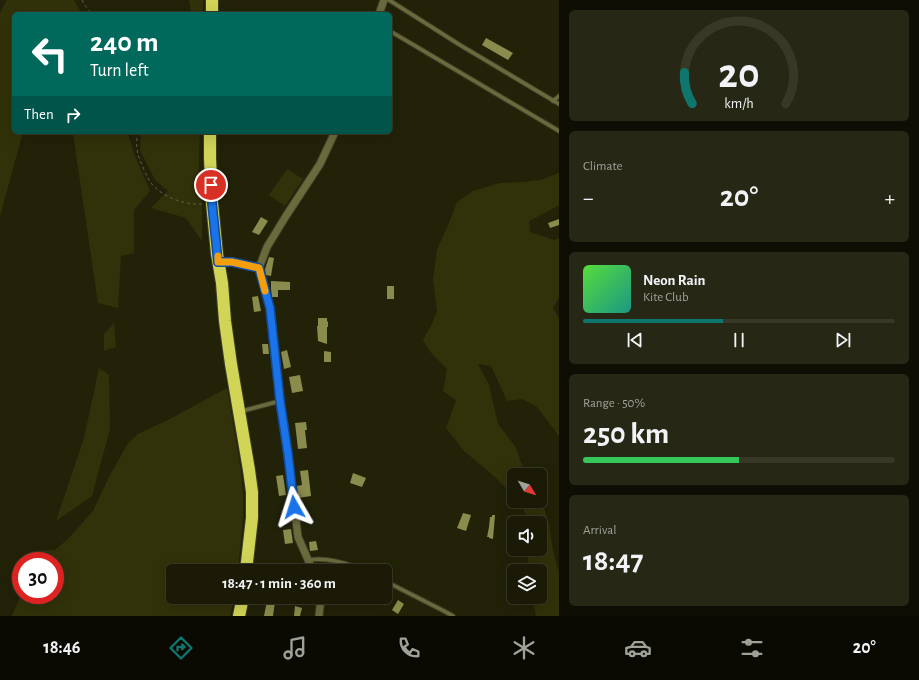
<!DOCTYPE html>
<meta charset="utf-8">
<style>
body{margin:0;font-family:"Alegreya Sans",sans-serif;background:#272715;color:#f1f3f6;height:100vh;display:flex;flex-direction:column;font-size:15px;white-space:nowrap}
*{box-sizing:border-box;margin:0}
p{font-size:13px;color:#9fa19b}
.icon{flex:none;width:22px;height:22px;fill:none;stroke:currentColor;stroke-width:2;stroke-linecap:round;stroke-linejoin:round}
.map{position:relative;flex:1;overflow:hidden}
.drawer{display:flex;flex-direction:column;gap:10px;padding:10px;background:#0e0e04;width:360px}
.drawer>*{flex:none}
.top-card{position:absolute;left:12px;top:12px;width:380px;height:122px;border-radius:6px;box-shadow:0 4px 16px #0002,0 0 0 1px #383828;background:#00695c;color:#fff;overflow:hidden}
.needle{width:26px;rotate:129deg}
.fabs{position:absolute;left:507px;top:468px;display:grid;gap:8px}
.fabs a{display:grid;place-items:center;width:40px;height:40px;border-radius:6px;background:#1a1a07;box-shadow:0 4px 16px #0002,0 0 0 1px #383828;font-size:20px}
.speed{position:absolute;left:12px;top:552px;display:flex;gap:8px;font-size:20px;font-weight:700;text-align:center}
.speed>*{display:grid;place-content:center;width:52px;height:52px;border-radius:50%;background:#1a1a07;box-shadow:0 4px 16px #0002,0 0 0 1px #383828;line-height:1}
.speed .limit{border:6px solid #d22;background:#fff;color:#111}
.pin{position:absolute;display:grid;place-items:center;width:34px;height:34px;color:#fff;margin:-17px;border:2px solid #fff;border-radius:50%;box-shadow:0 1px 4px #0007}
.me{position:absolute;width:44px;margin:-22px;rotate:354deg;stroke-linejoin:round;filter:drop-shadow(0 0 3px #0008)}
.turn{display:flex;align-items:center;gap:14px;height:84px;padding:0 12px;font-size:18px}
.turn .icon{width:52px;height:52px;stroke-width:2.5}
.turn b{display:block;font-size:28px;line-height:34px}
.then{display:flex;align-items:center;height:38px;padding:0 12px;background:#0003;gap:8px;font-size:15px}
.big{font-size:30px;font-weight:600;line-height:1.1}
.drawer .tile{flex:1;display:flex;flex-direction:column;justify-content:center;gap:6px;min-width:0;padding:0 14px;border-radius:6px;background:#272715}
.drawer .dial{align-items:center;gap:0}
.dial svg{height:104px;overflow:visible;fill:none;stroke:#383828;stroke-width:7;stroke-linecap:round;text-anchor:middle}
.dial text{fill:#f1f3f6;stroke:none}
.song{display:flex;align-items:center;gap:12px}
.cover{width:48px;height:48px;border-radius:6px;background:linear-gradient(135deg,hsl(110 70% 55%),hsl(170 70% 35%))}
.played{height:4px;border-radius:2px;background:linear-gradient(90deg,#0f766e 45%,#383828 45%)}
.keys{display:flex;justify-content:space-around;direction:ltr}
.heat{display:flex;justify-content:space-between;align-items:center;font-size:22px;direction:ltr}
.charge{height:6px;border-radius:3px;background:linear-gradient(90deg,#34c759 50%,#383828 0)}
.trip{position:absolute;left:166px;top:564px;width:226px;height:40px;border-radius:6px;background:#1a1a07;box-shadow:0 4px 16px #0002,0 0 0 1px #383828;font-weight:600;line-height:40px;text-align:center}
.dock{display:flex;height:64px;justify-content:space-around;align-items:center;background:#0a0a03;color:#9fa19b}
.dock .icon{width:28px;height:28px}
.dock .active{color:#0f766e}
.dock b{font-size:18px;color:#f1f3f6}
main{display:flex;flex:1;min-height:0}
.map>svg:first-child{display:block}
.green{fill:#31320a}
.building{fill:#898c4c}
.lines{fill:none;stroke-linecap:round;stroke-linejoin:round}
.lane-casing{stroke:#3f3f28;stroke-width:5.5}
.street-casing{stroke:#3f3f28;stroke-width:9}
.highway-casing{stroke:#3f3f28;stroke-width:14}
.path{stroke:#5f604a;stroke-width:1;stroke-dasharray:3 3;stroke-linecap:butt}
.lane{stroke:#696b3d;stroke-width:3.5}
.street{stroke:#696b3d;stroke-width:7}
.highway{stroke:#d0d457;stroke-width:12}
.route-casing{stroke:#114b97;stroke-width:10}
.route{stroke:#1a73e8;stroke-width:7}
.slow{stroke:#f59e0b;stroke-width:7}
</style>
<main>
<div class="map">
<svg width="559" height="616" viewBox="0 0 559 616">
<rect width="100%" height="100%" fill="#222209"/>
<!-- green -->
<g class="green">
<path d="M 7,0 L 74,0 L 82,14 L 14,14 L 14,132 L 23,132 L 0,216 L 0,13 Z"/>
<path d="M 189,0 L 203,0 L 203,14 L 191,14 Z"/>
<path d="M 70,132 L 126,132 L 129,137 L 135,156 L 150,191 L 134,210 L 134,253 L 121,256 L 118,308 L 98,303 L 73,134 Z"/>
<path d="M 141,132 L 200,132 L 199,152 L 199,181 L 202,202 L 202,241 L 186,218 L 151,208 L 168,191 L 155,180 L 140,150 Z"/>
<path d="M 287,169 L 303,179 L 285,206 L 269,195 Z"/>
<path d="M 559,173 L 559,206 L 554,208 L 529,221 L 530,232 L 554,240 L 559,238 L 559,298 L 553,308 L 559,318 L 559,436 L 537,407 L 522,399 L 507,401 L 491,366 L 478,364 L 489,385 L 498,424 L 515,446 L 526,475 L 514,475 L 514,496 L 494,476 L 464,451 L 446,428 L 456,400 L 443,391 L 447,369 L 432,354 L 423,340 L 432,324 L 437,311 L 433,279 L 437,250 L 449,223 L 457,202 L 473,191 L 500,183 L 522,182 L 540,180 Z"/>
<path d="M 114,323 L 116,347 L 104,351 L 104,334 Z"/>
<path d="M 99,368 L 109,375 L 110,429 L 92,496 L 56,521 L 84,438 Z"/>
<path d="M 227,388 L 241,471 L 243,493 L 243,518 L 238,571 L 173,571 L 173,597 L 234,597 L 230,616 L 12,616 L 21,595 L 55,595 L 55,561 L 35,561 L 38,551 L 55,550 L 68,539 L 93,511 L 109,477 L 128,443 L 138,434 L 170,419 Z"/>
<path d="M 540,496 L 549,524 L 553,551 L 559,573 L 559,616 L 535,616 L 536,615 L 532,597 L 540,597 L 540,571 L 528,571 L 528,549 L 540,549 L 540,523 L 528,523 L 522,504 L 519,501 L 540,501 Z"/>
</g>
<!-- building -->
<g class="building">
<path d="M 486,38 L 513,53 L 508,60 L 482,45 Z"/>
<path d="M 261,217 L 268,221 L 259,235 L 252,232 Z"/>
<path d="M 559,219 L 559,225 L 550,228 L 548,223 Z"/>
<path d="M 269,257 L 274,258 L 271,276 L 266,275 L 265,269 Z"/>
<path d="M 271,281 L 290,282 L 290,290 L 278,290 L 278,297 L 272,297 L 271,289 Z"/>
<rect x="387" y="286" width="7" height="13"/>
<path d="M 258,296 L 261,311 L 254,312 L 252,297 Z"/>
<path d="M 318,318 L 327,318 L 327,321 L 328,322 L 328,327 L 327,327 L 327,344 L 318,341 L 317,326 L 318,326 Z"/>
<path d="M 262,344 L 268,344 L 269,354 L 263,354 Z"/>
<path d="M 287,350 L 291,367 L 284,369 L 281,352 Z"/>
<path d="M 324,351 L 331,352 L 331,362 L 324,362 Z"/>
<path d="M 300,375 L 303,391 L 292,393 L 289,377 Z"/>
<path d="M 306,422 L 307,430 L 305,430 L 307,448 L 298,449 L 295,423 Z"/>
<path d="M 308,470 L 311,496 L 298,498 L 297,486 L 302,485 L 300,471 Z"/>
<path d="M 353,473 L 366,478 L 362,487 L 350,483 Z"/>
<path d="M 283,475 L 286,495 L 279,496 L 276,476 Z"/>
<path d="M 463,513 L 471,515 L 466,531 L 457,528 Z"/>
<path d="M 492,515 L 495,515 L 493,539 L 489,538 L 489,537 L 487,537 L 489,527 L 490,517 L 492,517 Z"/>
<path d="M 291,529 L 293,543 L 285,544 L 283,530 Z"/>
<path d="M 316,541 L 318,550 L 310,551 L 309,542 Z"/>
<path d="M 398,600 L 404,604 L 398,614 L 392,610 Z"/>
<path d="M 267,601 L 275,602 L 273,616 L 264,616 Z"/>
<path d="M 295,606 L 302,608 L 300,616 L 294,616 Z"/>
</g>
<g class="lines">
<!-- lane casing -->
<g class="lane-casing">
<g id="lane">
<path d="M 389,0 L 460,45 L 559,104"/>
<path d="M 390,31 L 559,131"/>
<path d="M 553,101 L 559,96"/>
<path d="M 242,411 L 280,401"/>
<path d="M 309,560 C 325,557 349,563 364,571"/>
<path d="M 385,581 L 444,611 L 453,616"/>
</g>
</g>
<!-- street casing -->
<g class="street-casing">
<g id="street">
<path d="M 379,14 L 384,0"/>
<path d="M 218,262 L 233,262 L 259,268 L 270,308 L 280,401 L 290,470 L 298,537 L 313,571"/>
<path d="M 259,268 L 267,247 L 286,216 L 320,164 L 335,132"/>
<path d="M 319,616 L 321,597"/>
</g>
</g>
<!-- highway casing -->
<g class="highway-casing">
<g id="highway">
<path d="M 212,14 L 212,0"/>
<path d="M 210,132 L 210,158 L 212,203 L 217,254 L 222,283 L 225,321 L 231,364 L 249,470 L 252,492 L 252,518 L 246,571"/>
<path d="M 239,616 L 243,597"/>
</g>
</g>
<!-- path -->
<g class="path">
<path d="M 82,0 L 84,4 L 92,14"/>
<path d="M 137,132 C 137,139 136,148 138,154 C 139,159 148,180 151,183 C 162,197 184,205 202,204"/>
</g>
<!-- lane -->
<use href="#lane" class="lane"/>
<!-- street -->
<use href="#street" class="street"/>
<!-- highway -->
<use href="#highway" class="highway"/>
</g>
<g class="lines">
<!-- route casing -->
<g class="route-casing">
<path id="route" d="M 211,185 L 212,203 L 218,262 L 232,262 L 259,268 L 270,308 L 280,401 L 288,454 L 294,507"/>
</g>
<!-- route -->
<use href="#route" class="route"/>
<!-- slow -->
<path class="slow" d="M 218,256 L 218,262 L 232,262 L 259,268 L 265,291"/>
</g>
</svg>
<div class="fabs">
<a><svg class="needle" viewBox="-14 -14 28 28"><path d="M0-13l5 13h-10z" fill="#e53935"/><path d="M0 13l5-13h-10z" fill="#9fa19b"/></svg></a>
<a><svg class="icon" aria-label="sound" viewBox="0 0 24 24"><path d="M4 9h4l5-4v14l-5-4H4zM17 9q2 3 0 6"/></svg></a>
<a><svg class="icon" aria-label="layers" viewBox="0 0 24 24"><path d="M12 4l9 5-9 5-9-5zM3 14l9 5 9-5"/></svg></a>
</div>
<div class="speed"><div class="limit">30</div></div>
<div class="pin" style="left:211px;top:185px;background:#d93025"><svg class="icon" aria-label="arrive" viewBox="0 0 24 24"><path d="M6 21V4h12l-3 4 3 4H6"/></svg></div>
<svg class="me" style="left:294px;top:507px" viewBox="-20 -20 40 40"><path d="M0-17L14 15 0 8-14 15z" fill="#1a73e8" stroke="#fff" stroke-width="4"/></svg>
<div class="trip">18:47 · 1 min · 360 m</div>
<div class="top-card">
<div class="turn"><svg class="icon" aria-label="left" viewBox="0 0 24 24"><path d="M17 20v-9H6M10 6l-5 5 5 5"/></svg><div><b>240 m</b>Turn left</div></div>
<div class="then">Then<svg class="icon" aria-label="right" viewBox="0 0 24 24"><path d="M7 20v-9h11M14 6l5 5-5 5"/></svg></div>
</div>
</div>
<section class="drawer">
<div class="tile dial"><svg viewBox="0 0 100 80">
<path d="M14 69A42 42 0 1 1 86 69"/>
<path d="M14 69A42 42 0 0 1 8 45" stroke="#0f766e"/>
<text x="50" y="56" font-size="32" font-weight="700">20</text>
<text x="50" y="72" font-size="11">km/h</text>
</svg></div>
<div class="tile"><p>Climate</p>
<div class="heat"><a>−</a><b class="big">20°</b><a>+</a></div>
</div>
<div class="tile">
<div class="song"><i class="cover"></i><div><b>Neon Rain</b><p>Kite Club</p></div></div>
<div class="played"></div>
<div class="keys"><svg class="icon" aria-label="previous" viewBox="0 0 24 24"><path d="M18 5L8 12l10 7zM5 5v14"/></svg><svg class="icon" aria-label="pause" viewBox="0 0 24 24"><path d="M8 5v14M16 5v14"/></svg><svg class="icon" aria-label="next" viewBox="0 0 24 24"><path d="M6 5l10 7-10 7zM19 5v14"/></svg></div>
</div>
<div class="tile"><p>Range · 50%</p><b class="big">250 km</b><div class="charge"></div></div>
<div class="tile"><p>Arrival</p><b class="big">18:47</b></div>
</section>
</main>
<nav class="dock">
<b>18:46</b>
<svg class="icon active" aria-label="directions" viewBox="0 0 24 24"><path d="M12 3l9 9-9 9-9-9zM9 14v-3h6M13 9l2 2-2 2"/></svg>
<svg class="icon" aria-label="music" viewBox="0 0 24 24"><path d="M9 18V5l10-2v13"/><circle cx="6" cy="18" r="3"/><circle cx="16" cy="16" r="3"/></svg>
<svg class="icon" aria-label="phone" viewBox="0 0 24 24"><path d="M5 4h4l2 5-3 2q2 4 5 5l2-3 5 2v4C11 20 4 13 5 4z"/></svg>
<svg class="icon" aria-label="climate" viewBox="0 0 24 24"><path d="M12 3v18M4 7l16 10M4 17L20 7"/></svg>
<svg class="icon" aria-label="car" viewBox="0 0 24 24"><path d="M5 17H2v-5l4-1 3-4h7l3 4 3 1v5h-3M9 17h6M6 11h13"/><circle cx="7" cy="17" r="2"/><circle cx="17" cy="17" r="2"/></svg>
<svg class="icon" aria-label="filters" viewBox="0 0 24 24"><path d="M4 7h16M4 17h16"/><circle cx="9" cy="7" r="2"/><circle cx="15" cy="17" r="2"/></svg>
<b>20°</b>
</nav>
